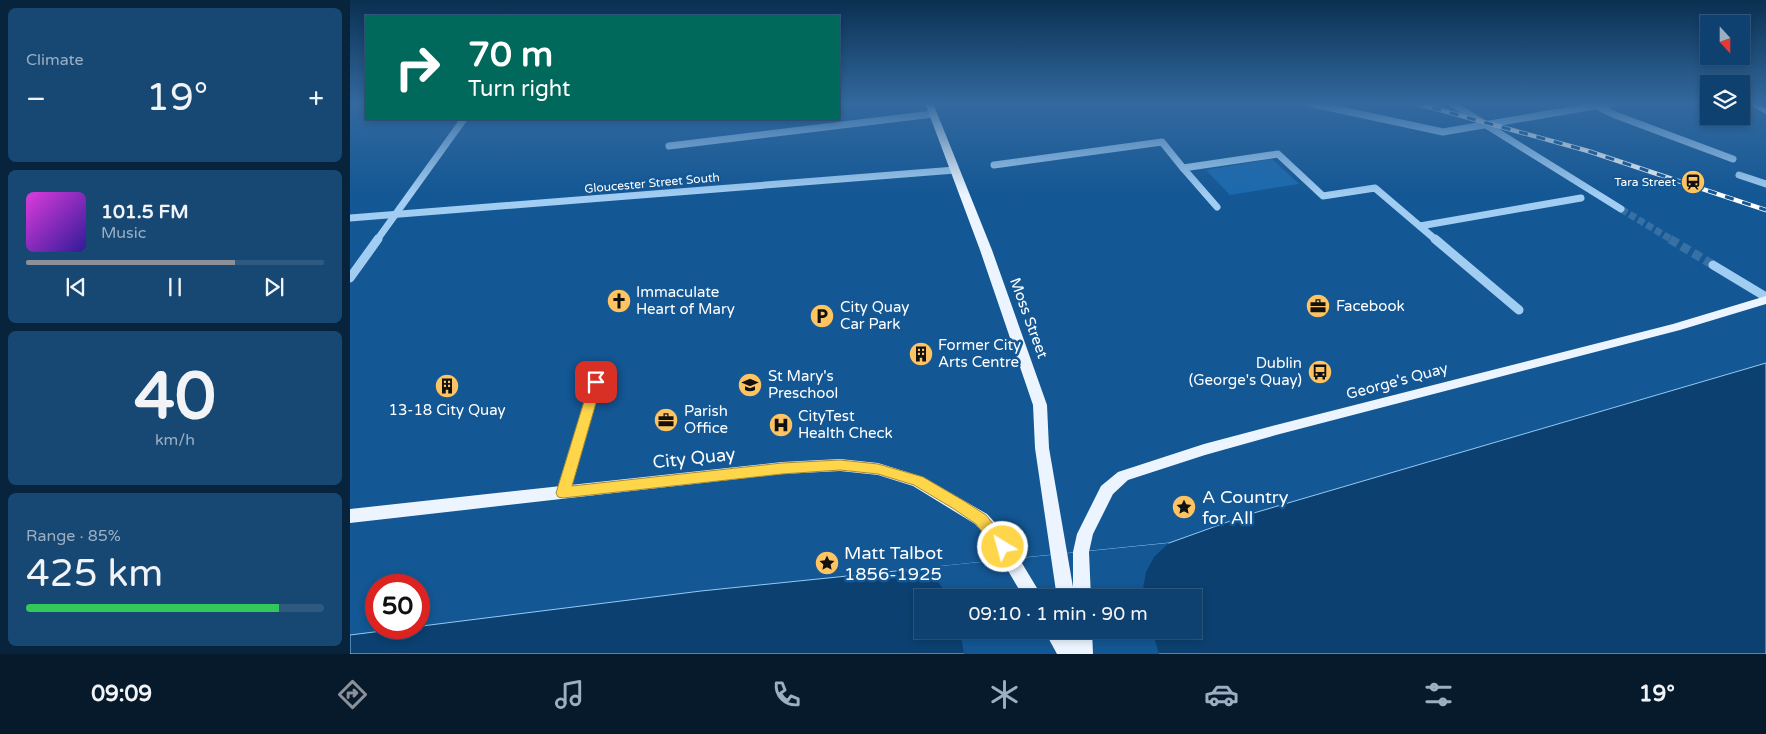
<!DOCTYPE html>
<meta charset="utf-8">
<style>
body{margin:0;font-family:"Varela Round",sans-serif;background:#174874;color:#f1f3f6;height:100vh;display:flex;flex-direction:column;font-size:19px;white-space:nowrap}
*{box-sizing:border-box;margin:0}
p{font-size:16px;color:#9bafc3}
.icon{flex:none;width:28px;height:28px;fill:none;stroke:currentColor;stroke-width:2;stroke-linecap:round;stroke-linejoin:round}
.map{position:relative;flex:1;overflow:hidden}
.panel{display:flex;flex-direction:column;gap:8px;padding:8px;background:#08243d;width:350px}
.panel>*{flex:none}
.hud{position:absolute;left:15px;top:15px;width:475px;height:105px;border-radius:0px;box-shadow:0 2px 8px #0003,0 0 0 1px #2e5a82;background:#00695c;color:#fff;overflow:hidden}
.needle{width:32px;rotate:159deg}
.fabs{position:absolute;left:1350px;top:15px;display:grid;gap:10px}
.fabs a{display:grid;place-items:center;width:50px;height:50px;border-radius:0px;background:#0e416f;box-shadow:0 2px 8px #0003,0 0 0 1px #2e5a82;font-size:25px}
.speed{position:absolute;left:15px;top:574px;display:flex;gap:10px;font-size:25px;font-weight:700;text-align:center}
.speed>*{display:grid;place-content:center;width:65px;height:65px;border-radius:50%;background:#0e416f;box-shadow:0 2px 8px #0003,0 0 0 1px #2e5a82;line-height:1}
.speed .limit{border:8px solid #d22;background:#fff;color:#111}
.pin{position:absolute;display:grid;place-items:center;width:42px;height:42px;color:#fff;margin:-21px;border-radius:10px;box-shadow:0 2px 8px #0006}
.me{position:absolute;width:55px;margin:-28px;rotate:323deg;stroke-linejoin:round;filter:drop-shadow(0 0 4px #0008)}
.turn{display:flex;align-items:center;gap:18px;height:105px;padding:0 20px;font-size:22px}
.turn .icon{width:65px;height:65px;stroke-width:2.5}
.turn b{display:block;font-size:35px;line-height:42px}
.big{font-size:38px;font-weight:600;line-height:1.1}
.panel .tile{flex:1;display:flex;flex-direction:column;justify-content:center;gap:8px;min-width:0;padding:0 18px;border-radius:8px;background:#174874}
.panel .dial{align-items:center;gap:0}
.dial b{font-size:65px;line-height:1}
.song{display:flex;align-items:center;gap:15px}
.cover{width:60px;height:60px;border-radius:8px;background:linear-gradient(135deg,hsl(300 70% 55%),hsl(250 70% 35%))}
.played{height:5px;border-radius:2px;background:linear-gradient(90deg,#8c9099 70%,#2e5a82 70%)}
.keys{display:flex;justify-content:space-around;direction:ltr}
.heat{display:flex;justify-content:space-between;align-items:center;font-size:28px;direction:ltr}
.charge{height:8px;border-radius:4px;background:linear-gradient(90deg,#34c759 85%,#2e5a82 0)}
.trip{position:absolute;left:564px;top:589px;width:288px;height:50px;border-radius:0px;background:#0e416f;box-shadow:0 2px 8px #0003,0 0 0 1px #2e5a82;font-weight:600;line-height:50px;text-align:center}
.tab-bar{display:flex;height:80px;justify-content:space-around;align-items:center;background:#061a2c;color:#9bafc3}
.tab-bar .icon{width:35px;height:35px}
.tab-bar .selected{color:#8c9099}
.tab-bar b{font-size:22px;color:#f1f3f6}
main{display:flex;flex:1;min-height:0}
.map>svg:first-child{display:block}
.green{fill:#1b6aae}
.water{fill:#0c4070;stroke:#93caf5;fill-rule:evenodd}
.pier{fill:#135794}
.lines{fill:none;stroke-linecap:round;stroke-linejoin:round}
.minor-tunnel-far1{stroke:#3670a4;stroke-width:7;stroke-dasharray:7 3;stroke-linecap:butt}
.minor-tunnel{stroke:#3670a4;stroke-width:9;stroke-dasharray:9 4.5;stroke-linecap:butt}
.minor-far2{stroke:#a1cdf2;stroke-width:7}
.minor-far1{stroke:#a1cdf2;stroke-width:9}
.minor{stroke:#a1cdf2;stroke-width:11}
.major{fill:#ecf5ff;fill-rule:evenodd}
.rail-casing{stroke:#fff;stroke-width:4.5}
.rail{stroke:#135794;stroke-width:3;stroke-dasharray:9;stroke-linecap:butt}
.route{fill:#ffd54a;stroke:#a68a30}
.labels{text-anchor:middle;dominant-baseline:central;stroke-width:5;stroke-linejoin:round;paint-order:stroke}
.far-poi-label{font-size:12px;fill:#fff;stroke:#135794;text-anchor:end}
.far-street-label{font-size:12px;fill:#fff;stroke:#135794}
.poi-label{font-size:15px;fill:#fff;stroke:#135794;text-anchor:start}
.street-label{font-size:15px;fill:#fff;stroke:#135794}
.near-street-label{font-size:18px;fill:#fff;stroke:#135794}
.near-poi-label{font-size:18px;fill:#fff;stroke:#135794;text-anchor:start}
</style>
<main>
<section class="panel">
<div class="tile"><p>Climate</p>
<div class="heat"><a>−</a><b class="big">19°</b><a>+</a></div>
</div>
<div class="tile">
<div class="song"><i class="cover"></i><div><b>101.5 FM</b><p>Music</p></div></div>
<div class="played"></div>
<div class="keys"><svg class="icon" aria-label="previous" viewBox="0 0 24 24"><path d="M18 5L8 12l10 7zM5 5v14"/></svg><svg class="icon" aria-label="pause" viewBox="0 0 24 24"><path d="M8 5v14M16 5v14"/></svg><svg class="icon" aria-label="next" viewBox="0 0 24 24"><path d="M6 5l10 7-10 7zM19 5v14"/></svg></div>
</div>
<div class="tile dial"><b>40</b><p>km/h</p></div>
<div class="tile"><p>Range · 85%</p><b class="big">425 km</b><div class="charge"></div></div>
</section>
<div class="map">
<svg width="1416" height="654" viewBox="0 0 1416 654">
<rect width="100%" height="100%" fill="#135794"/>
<!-- green -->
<path class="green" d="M 922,159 L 949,184 L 880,195 L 856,170 Z"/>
<!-- water -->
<path class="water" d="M 1416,363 L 1416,654 L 0,654 L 0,635 L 351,591 L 819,543 L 897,515 ZM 572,598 L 842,598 L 842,630 L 572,630 Z"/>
<!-- pier -->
<g class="pier">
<path d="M 819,543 L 804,557 L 796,572 L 793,589 L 794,597 L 599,597 L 589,583 L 572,568 Z"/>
<path d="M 610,630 L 802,630 L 809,654 L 614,654 Z"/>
</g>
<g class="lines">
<!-- minor-tunnel-far1 -->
<path class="minor-tunnel-far1" d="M 1271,209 L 1322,240"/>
<!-- minor-tunnel -->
<path class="minor-tunnel" d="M 1320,239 L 1363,265"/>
<!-- minor-far2 -->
<g class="minor-far2">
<path d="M 958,103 L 1093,132 L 1262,103"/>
<path d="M 1101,103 L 1271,209"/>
<path d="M 1247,106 L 1265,115 L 1383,159"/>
<path d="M 319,146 L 583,114"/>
<path d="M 644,165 L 812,142 L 833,168 L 928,154 L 973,196 L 1025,188 L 1086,240"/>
<path d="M 833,168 L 867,207"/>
<path d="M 1389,175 L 1416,184"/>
<path d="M 0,218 L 605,170"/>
<path d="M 1070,226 L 1231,198"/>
<path d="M 27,240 L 114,119"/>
</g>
<!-- minor-far1 -->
<g class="minor-far1">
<path d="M 1085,239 L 1169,310"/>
<path d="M 1363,265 L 1416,297"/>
<path d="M 0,278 L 28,239"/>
<path d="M 235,419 L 246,382"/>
</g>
<!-- minor -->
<path class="minor" d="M 213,493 L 235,418"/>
<!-- major -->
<g class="major">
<path d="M 575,103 L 583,103 L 642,250 L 697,405 L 699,448 L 723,587 L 723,552 L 727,534 L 751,486 L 768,472 L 854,444 L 926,425 L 1323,324 L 1416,296 L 1416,304 L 1330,330 L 926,435 L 855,455 L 778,480 L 763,494 L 743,534 L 739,552 L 741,598 L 707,598 L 685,448 L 683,405 L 630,250 Z"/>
<path d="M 1396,103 L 1407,103 L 1416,108 L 1416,114 Z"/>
<path d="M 490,459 L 528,463 L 573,477 L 637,514 L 652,530 L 693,598 L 674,598 L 640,540 L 625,524 L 563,486 L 528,475 L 490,471 L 432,474 L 0,523 L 0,509 L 432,462 Z"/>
<path d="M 694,630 L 713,630 L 714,632 L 714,630 L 742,630 L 743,654 L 707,654 Z"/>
</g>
<!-- rail casing -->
<g class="rail-casing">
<path id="rail" d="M 1065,103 L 1238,151 L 1416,210"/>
</g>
<!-- rail -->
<use href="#rail" class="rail"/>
</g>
<!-- sky -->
<linearGradient id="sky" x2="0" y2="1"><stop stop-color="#0a3051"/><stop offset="0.53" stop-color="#33699f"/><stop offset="1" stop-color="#33699f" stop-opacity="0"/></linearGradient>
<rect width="1416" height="195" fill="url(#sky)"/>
<!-- route -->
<path class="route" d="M 246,378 L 252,382 L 222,486 L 432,463 L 490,460 L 528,464 L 573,477 L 614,501 L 636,515 L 661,547 L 659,552 L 653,554 L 648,552 L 626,524 L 604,509 L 564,485 L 528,474 L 490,470 L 432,474 L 213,498 L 208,497 L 206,493 L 240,382 Z"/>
<!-- icons -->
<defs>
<g id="station-disc" transform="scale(1.25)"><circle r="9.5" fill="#ffc462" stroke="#135794"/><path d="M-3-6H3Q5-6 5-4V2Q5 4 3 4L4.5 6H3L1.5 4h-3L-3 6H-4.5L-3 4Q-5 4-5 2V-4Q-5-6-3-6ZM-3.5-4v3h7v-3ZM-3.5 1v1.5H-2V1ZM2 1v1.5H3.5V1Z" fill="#111"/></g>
<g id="church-disc" transform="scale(1.25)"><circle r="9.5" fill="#ffc462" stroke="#135794"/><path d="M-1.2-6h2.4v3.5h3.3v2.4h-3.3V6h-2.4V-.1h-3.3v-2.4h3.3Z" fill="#111"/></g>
<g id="office-disc" transform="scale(1.25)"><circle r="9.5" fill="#ffc462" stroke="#135794"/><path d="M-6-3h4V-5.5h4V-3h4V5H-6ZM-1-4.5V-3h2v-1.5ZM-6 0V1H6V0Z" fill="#111"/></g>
<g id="parking-disc" transform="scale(1.25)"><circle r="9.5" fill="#ffc462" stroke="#135794"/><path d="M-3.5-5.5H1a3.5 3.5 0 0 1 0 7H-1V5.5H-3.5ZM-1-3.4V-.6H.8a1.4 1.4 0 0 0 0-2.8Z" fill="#111"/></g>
<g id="building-disc" transform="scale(1.25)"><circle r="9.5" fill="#ffc462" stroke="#135794"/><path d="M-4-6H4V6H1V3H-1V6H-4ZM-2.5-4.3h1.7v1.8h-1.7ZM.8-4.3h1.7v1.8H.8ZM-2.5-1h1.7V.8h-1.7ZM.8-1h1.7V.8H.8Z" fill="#111"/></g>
<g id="bus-disc" transform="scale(1.25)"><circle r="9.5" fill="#ffc462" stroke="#135794"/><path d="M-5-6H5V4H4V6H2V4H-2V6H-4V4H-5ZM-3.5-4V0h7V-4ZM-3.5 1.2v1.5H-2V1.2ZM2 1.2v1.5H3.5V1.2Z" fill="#111"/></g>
<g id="school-disc" transform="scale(1.25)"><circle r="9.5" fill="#ffc462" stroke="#135794"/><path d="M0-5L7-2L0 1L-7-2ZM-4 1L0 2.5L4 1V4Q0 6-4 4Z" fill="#111"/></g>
<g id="hospital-disc" transform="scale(1.25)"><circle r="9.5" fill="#ffc462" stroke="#135794"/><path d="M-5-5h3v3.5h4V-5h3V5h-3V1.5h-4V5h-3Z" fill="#111"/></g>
<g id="sight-disc" transform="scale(1.25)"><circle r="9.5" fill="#ffc462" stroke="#135794"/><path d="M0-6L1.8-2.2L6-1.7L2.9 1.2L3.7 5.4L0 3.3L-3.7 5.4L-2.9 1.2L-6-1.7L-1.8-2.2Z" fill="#111"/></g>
</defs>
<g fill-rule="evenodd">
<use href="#station-disc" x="1343" y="182"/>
<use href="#church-disc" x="269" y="301"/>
<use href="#office-disc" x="968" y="306"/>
<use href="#parking-disc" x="472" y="316"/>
<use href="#building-disc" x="571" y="354"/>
<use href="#bus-disc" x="970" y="372"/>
<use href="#school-disc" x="400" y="385"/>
<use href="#building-disc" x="97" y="386"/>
<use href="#office-disc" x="316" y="420"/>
<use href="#hospital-disc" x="431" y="425"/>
<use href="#sight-disc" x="834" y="507"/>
<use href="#sight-disc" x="477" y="563"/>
</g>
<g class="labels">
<!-- far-poi labels -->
<g class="far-poi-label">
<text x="1326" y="182">Tara Street</text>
</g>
<!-- far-street labels -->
<g class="far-street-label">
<text transform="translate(302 183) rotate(-5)">Gloucester Street South</text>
</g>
<!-- poi labels -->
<g class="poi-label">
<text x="286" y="292">Immaculate<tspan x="286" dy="17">Heart of Mary</tspan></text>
<text x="986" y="306">Facebook</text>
<text x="490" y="307">City Quay<tspan x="490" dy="17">Car Park</tspan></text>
<text x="588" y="345">Former City<tspan x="588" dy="17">Arts Centre</tspan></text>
<text x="952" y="363" text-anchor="end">Dublin<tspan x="952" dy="17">(George's Quay)</tspan></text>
<text x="418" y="376">St Mary's<tspan x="418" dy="17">Preschool</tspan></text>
<text x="97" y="410" text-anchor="middle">13-18 City Quay</text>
<text x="334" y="411">Parish<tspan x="334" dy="17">Office</tspan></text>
<text x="448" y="416">CityTest<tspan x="448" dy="17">Health Check</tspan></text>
</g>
<!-- street labels -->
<g class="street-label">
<text transform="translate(679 318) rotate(70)">Moss Street</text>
<text transform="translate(1047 381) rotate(-15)">George's Quay</text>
</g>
<!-- near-street labels -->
<g class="near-street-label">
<text transform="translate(344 458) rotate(-6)">City Quay</text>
</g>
<!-- near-poi labels -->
<g class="near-poi-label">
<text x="852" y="497">A Country<tspan x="852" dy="21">for All</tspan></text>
<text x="494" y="553">Matt Talbot<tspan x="494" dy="21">1856-1925</tspan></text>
</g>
</g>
</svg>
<div class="fabs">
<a><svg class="needle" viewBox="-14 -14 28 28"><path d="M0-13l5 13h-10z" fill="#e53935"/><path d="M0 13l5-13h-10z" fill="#9bafc3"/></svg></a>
<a><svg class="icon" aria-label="layers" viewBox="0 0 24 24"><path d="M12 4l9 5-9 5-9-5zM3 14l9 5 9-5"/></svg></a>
</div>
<div class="speed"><div class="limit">50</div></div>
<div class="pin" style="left:246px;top:382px;background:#d93025"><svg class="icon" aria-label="arrive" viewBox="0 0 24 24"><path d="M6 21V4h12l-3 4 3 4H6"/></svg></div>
<svg class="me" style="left:653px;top:547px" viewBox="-20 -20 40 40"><circle r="17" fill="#ffd54a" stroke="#fff" stroke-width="3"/><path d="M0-11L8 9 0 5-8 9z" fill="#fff"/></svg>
<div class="trip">09:10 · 1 min · 90 m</div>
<div class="hud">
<div class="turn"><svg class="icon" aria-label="right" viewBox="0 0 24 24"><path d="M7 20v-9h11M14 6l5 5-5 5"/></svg><div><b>70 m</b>Turn right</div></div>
</div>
</div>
</main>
<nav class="tab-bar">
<b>09:09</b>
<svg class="icon selected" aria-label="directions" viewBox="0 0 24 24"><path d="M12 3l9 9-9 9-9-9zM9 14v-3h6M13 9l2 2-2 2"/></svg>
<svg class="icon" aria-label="music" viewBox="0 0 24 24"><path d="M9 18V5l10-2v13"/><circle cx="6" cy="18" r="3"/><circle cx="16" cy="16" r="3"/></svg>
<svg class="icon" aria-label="phone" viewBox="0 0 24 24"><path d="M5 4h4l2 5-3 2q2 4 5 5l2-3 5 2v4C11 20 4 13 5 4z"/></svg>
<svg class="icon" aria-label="climate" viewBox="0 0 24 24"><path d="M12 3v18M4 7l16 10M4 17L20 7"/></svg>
<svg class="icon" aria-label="car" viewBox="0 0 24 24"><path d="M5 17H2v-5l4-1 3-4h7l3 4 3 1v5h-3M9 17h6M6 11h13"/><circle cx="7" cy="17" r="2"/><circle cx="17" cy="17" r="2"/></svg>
<svg class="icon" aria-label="filters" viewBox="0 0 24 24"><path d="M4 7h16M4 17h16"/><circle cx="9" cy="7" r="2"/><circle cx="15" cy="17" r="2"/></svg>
<b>19°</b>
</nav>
